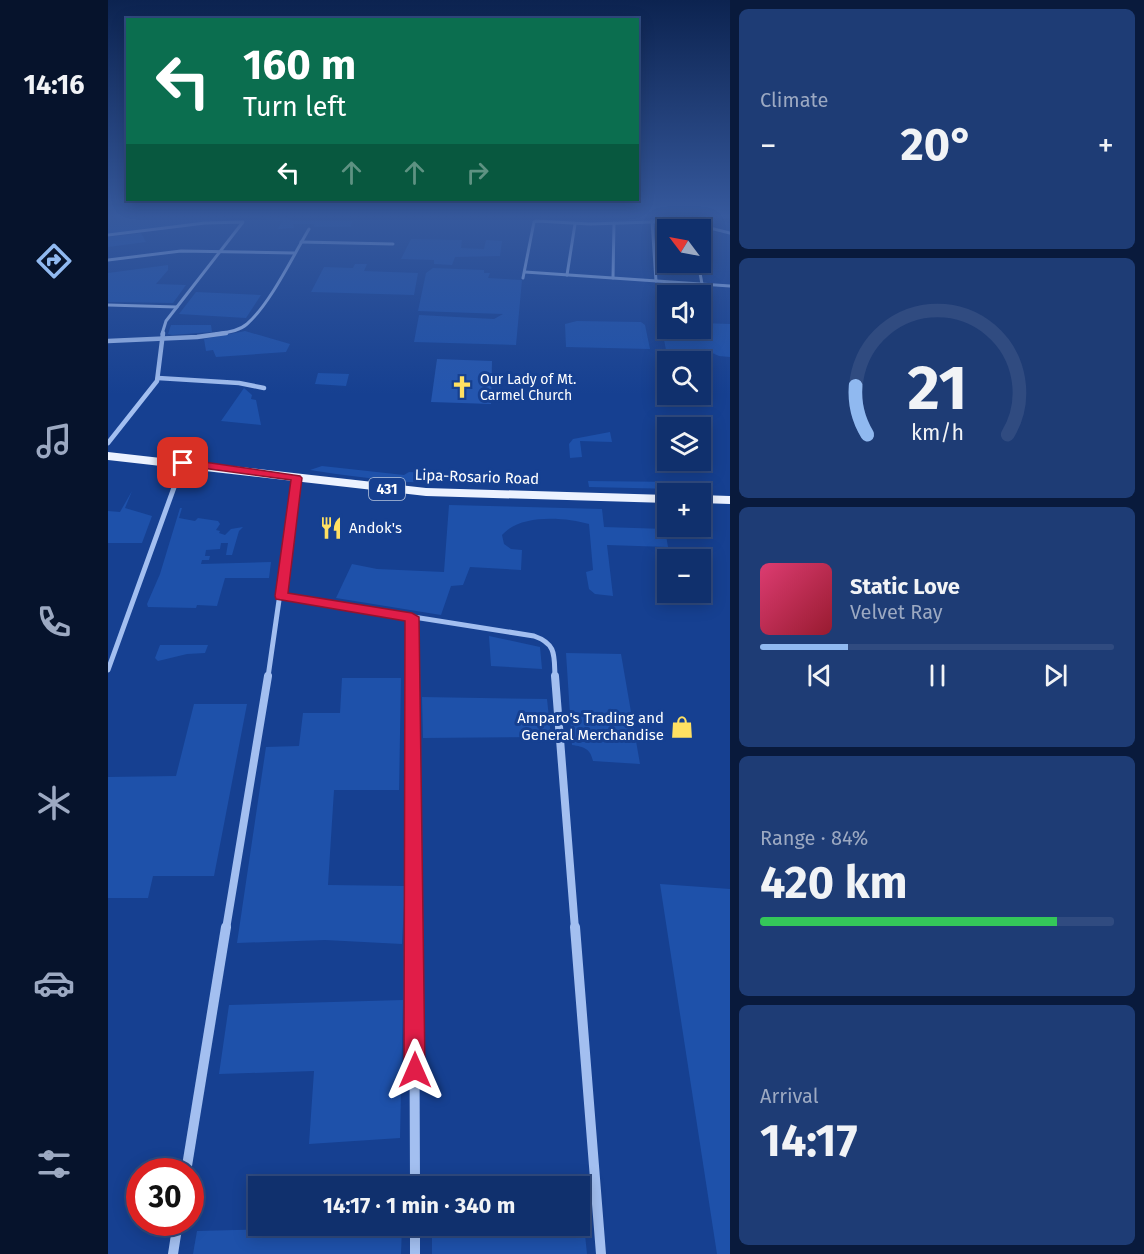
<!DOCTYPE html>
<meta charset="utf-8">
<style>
body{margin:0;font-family:"Fira Sans",sans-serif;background:#1e3c75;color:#f1f3f6;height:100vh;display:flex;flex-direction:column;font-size:22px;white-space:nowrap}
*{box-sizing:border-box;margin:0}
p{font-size:20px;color:#9ca9c2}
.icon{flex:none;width:33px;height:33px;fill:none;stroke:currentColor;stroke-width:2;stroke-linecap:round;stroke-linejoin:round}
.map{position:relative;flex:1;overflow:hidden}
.panel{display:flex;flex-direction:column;gap:9px;padding:9px;background:#091a3c;width:414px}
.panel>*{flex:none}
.banner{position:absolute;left:18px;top:18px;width:513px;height:183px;border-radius:0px;box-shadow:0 3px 15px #0003,0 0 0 2px #304b80;background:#0b6e4f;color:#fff;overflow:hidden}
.needle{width:39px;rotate:302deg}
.fabs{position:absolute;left:549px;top:219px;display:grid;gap:12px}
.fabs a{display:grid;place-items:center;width:54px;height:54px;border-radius:0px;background:#10306d;box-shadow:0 3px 15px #0003,0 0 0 2px #304b80;font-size:30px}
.speed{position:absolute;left:18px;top:1158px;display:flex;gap:12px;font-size:30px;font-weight:700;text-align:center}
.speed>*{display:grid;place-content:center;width:78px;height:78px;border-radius:50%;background:#10306d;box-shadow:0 3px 15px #0003,0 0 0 2px #304b80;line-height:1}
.speed .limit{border:9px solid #d22;background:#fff;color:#111}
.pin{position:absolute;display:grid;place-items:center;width:51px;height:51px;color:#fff;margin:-26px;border-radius:12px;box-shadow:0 3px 9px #0006}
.me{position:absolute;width:66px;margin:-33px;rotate:0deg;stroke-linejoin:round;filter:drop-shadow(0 0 4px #0008)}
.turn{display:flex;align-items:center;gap:21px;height:126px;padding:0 18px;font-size:27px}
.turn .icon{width:78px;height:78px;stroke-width:2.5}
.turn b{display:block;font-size:42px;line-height:51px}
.lanes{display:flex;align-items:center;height:57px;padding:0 18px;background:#0003;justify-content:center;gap:30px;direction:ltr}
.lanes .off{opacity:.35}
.big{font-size:45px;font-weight:700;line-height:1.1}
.panel .widget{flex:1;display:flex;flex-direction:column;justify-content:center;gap:9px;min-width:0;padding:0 21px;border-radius:9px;background:#1e3c75}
.panel .dial{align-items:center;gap:0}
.dial svg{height:156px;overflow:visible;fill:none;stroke:#304b80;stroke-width:7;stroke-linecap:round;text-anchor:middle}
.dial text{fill:#f1f3f6;stroke:none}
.song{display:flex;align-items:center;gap:18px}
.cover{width:72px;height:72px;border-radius:9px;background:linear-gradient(135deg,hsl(340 70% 55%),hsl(350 70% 35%))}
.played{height:6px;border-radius:3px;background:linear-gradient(90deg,#90b9f0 25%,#304b80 25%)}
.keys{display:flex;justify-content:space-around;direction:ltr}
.heat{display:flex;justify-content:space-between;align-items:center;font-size:33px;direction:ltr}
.charge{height:9px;border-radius:4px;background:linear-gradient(90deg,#34c759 84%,#304b80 0)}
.trip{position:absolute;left:140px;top:1176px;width:342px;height:60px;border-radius:0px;background:#10306d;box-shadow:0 3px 15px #0003,0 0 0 2px #304b80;font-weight:700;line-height:60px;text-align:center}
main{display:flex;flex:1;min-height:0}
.tab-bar{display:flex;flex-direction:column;width:108px;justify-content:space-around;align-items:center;background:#06132c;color:#9ca9c2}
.tab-bar .icon{width:42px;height:42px}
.tab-bar .on{color:#90b9f0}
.tab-bar b{font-size:27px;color:#f1f3f6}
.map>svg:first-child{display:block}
.green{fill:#1e51aa}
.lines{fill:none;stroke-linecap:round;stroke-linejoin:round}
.river{fill:#0e2e6e;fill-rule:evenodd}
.building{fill:#2456af}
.street-far4{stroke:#a3bff0;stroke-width:3}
.street-far3{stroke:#a3bff0;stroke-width:4.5}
.street-far2{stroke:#a3bff0;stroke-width:5}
.street-far1{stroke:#a3bff0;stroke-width:8}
.street{stroke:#a3bff0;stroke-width:10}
.primary{fill:#ecf2ff;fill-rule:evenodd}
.route{fill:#e11d48;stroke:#92132f;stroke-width:1.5}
.labels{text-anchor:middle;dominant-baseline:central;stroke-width:6;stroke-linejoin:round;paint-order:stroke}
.far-poi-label{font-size:14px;fill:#fff;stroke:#164091;text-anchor:start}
.shield{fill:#164091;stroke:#b9c6de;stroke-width:1.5}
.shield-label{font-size:14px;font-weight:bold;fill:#fff}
.street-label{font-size:15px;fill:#fff;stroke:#164091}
.poi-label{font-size:15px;fill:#fff;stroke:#164091;text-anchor:start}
</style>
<main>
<nav class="tab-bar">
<b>14:16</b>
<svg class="icon on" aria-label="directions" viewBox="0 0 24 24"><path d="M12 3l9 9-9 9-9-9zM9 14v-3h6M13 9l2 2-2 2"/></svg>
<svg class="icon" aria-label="music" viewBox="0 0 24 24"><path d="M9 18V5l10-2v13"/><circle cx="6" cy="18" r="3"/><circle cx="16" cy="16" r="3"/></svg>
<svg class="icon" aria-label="phone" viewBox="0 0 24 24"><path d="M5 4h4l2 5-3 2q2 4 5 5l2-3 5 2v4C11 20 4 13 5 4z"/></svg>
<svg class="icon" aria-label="climate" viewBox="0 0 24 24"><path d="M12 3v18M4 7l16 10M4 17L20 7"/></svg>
<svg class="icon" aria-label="car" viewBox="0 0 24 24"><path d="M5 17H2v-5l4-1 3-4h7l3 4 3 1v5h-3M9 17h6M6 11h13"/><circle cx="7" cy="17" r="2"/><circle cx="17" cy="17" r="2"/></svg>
<svg class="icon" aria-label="filters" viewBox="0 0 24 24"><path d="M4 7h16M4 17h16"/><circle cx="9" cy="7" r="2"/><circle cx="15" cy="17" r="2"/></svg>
</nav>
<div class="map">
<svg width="622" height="1254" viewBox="0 0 622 1254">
<rect width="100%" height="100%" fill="#164091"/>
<!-- green -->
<g class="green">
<path d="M 0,218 L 127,218 L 0,234 Z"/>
<path d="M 147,218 L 180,218 L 185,221 L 244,221 L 243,227 L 206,227 L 206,224 L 185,224 L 186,228 L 170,229 L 174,221 Z"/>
<path d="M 33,233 L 38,242 L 0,247 L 0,237 Z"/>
<path d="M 303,239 L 354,240 L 353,248 L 376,249 L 378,240 L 394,241 L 392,256 L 347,257 L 344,265 L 326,264 L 326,260 L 293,259 Z"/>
<path d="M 247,264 L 259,264 L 256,271 L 310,273 L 306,295 L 203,292 L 216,267 L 245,268 Z"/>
<path d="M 60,265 L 60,270 L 48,284 L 78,285 L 65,303 L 0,302 L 0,273 Z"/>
<path d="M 325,268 L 376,270 L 376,273 L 382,273 L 380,278 L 414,280 L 408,345 L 306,342 L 311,315 L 386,319 L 395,314 L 310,311 L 318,273 Z"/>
<path d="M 88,292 L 153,295 L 138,318 L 71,314 Z"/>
<path d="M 469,321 L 533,322 L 537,325 L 542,349 L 458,347 L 457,324 Z"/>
<path d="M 559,322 L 560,328 L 592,328 L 593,323 L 622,324 L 622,357 L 611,356 L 600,351 L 558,350 L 553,324 Z"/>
<path d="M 63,325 L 103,325 L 104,332 L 64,335 L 60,334 Z"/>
<path d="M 137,331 L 182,344 L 178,352 L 108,357 L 105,350 L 98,351 L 96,339 Z"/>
<path d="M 210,373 L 241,374 L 238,386 L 207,384 Z"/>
<path d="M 136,388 L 144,395 L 143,399 L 148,400 L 153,425 L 113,421 Z"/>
<path d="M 502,432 L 504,442 L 472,441 L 474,457 L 462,458 L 461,444 L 465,439 Z"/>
<path d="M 214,466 L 296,475 L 301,472 L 324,473 L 330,480 C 321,488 221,473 202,470 Z"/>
<path d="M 480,481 L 571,482 L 572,486 L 567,486 L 568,489 L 481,487 Z"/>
<path d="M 24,491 L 17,508 L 44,516 L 34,543 L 0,543 L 0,511 L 12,512 Z"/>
<path d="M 341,505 L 494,509 L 496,527 L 557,529 L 560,547 L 499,545 L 505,596 L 487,594 L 481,589 L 478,572 L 485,570 L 481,524 C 456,517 412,514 394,535 L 396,544 L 403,549 L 414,550 L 413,570 L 362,567 L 355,585 L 343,586 L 333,615 L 228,598 L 244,564 L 269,569 L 336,572 Z"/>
<path d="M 72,508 L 74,508 L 71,518 L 87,521 L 90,518 L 110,521 L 112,524 L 108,530 L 112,531 L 111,533 L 117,535 L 123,529 L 135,527 L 131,531 L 124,555 L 118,555 L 120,543 L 113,543 L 112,549 L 98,550 L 97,556 L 102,556 L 101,560 L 94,560 L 93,564 L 163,562 L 161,578 L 117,578 L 109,606 L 89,605 L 88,608 L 40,607 L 39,604 L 52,574 Z"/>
<path d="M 381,636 L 432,647 L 434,669 L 383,666 Z"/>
<path d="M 52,645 L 100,645 L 97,653 L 79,654 L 50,661 L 47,658 Z"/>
<path d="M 458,653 L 513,654 L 532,764 L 485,761 C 482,748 476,747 464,745 Z"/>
<path d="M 234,678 L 293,678 L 291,790 L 226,790 L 220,885 L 297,886 L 294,944 L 217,940 L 129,943 L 158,747 L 191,746 L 195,713 L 232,713 Z"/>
<path d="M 314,697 L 439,699 L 443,737 L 315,738 Z"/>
<path d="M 86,704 L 139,704 L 106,876 L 45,876 L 40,898 L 0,898 L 0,777 L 68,776 Z"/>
<path d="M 552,884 L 622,889 L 622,1254 L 609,1254 Z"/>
<path d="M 295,1000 L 292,1138 L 201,1144 L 206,1071 L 111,1074 L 121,1005 Z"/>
<path d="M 412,1182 L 472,1186 L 479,1254 L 324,1254 L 324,1226 L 471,1226 L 471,1186 L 324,1186 L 324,1183 Z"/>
<path d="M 294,1226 L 293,1254 L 85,1254 L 89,1231 Z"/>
</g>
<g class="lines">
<!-- river -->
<path class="river" d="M 613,218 L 622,218 L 622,223 L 615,221 Z"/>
</g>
<!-- building -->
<path class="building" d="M 329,359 L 384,361 L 383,404 L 323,402 Z"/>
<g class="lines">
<!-- street-far4 -->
<g class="street-far4">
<path d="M 544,221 L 548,281"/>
<path d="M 0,235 L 97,223 L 135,222 L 58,321 L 54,334"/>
<path d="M 193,242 L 285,244"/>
<path d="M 0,260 L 73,251 L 186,253"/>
<path d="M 590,262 L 594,284"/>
<path d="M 417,272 L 622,286"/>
<path d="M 459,275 L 467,224"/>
<path d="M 415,278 L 426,222 L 429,221 L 482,224 L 574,221 L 622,233"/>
<path d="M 505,278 L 506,223"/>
<path d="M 0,305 L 69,307"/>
<path d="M 108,334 C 118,333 131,331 139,324 C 162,304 185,256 201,229"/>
</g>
<!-- street-far3 -->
<g class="street-far3">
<path d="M 0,341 L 89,337 L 118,333"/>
<path d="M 50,378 L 131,383 L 156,388"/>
<path d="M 0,443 L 49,381 L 55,333"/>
<path d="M 68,483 L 75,463"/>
<path d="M 188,483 L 189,478"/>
</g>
<!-- street-far2 -->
<g class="street-far2">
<path d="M 173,596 L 426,636 C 449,644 446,656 447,677"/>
<path d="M 304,617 L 304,677"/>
<path d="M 0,670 L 68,482"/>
<path d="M 160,677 L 188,482"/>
</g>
<!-- street-far1 -->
<g class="street-far1">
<path d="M 304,676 L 306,929"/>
<path d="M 447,676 L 467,929"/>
<path d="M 118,929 L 160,676"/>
</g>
<!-- street -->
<g class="street">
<path d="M 306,927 L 307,1186"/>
<path d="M 467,927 L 493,1254"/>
<path d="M 78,1172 L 118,927"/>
<path d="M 307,1226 L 307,1254"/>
<path d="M 65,1254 L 70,1222"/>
</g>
<!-- primary -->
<g class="primary">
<path d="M 0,452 L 318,488 L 560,495 L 560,503 L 318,496 L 0,460 Z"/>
<path d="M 592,495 L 622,496 L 622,504 L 592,503 Z"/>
</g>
</g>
<!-- sky -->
<linearGradient id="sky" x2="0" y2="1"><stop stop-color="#0c2350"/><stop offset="0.55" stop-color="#36599d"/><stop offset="1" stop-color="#36599d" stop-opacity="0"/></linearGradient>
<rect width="622" height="394" fill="url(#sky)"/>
<!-- route -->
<path class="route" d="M 75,459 L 192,476 L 194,478 L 180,593 L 304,613 L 311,617 L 317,1070 L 314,1077 L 307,1080 L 299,1077 L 296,1070 L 297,621 L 168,599 L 167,596 L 183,480 L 72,465 L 72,460 Z"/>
<!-- icons -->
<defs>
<g id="church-bare" transform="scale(1.8)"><path d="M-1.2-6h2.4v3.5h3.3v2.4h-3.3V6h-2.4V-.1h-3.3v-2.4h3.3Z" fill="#ffe062" stroke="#164091" stroke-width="2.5" paint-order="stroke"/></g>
<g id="restaurant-bare" transform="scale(1.8)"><path d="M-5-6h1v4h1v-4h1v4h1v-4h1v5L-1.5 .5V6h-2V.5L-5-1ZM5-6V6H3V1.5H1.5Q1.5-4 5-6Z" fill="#ffe062" stroke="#164091" stroke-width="2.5" paint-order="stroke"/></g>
<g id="shop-bare" transform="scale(1.8)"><path d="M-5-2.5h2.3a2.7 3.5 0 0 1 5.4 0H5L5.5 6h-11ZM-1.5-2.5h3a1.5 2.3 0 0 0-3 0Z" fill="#ffe062" stroke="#164091" stroke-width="2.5" paint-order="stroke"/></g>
</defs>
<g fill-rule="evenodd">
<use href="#church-bare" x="354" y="387"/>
<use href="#restaurant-bare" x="223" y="528"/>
<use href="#shop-bare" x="574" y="727"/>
</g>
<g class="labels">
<!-- far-poi labels -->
<g class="far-poi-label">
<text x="372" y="379">Our Lady of Mt.<tspan x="372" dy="16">Carmel Church</tspan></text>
</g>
<!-- shield labels -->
<rect class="shield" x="261" y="478" width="36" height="22" rx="4.5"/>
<g class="shield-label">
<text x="279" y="489">431</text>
</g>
<!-- street labels -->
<g class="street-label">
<text transform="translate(369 477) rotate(2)">Lipa-Rosario Road</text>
</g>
<!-- poi labels -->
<g class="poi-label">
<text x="241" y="528">Andok's</text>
<text x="556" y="718" text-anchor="end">Amparo's Trading and<tspan x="556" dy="17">General Merchandise</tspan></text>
</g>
</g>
</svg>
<div class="fabs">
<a><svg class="needle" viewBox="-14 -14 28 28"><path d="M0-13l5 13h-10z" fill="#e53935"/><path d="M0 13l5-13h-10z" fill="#9ca9c2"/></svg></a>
<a><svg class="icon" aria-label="sound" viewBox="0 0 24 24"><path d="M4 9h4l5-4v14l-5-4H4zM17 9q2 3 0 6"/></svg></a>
<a><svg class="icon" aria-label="search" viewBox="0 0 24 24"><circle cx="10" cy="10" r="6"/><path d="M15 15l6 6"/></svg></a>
<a><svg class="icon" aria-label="layers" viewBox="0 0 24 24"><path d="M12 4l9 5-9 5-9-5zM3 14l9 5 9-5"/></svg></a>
<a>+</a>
<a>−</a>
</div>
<div class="speed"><div class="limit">30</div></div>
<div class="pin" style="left:75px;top:463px;background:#d93025"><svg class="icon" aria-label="arrive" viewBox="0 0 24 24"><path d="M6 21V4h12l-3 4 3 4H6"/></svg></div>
<svg class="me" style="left:307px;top:1070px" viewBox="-20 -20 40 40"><path d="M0-17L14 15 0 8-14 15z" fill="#e11d48" stroke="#fff" stroke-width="4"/></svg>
<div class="trip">14:17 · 1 min · 340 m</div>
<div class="banner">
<div class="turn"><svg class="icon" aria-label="left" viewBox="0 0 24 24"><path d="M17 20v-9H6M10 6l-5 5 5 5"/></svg><div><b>160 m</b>Turn left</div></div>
<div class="lanes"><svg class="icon" aria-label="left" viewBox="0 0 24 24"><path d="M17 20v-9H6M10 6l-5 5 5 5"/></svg><svg class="icon off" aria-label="ahead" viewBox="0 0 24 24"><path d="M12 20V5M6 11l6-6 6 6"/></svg><svg class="icon off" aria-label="ahead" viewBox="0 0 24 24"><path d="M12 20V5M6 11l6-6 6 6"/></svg><svg class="icon off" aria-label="right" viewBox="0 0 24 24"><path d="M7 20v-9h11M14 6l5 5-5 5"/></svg></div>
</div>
</div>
<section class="panel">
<div class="widget"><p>Climate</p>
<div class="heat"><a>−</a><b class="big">20°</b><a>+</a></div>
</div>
<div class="widget dial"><svg viewBox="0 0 100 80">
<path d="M14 69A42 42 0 1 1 86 69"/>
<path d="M14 69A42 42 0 0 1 8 44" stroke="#90b9f0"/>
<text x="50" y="56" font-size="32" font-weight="700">21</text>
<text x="50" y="72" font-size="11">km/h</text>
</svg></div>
<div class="widget">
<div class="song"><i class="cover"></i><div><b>Static Love</b><p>Velvet Ray</p></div></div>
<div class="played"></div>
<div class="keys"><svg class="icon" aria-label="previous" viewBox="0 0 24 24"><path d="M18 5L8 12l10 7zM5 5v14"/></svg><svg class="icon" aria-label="pause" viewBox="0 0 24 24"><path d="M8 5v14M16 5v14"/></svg><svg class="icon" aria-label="next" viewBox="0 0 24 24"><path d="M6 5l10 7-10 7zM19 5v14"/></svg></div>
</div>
<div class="widget"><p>Range · 84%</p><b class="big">420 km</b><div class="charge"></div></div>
<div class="widget"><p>Arrival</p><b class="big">14:17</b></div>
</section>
</main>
